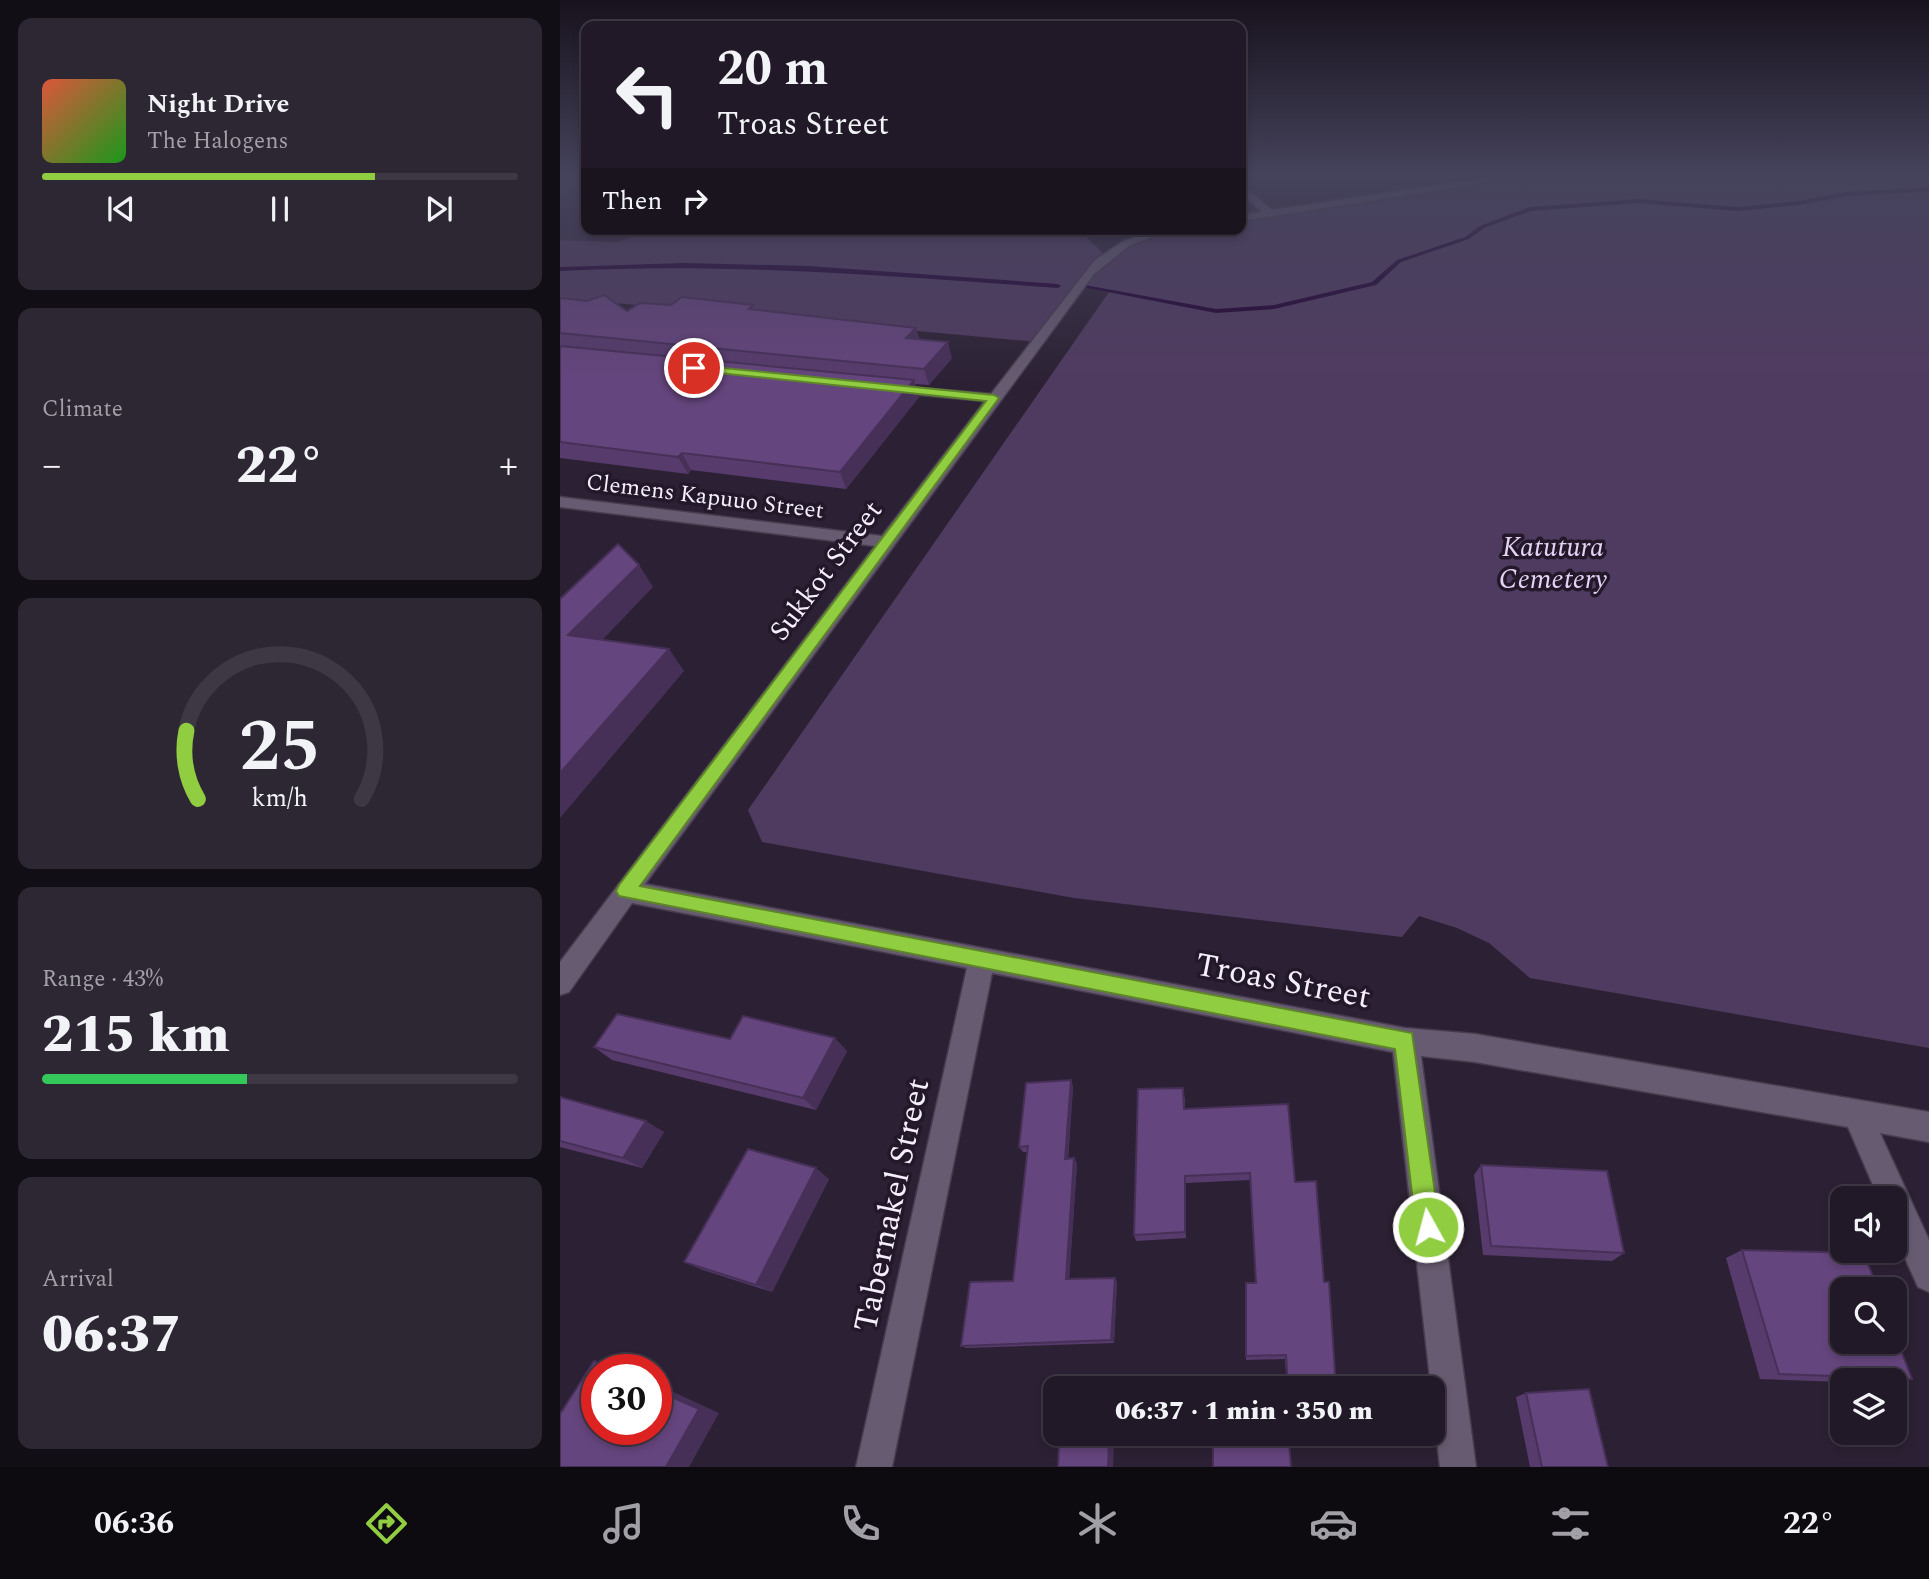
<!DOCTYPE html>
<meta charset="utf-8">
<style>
body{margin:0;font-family:Spectral,serif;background:#2d2633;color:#f1f3f6;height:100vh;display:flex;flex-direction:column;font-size:26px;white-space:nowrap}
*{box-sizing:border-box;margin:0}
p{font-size:23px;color:#a2a0a7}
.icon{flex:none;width:38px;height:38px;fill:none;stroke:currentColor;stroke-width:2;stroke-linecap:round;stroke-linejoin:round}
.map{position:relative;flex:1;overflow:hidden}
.side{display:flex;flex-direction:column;gap:18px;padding:18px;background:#120e15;width:560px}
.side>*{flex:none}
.top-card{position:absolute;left:21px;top:21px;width:665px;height:214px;border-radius:14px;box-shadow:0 4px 10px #0003,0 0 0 2px #3e3844;background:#211927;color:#f1f3f6;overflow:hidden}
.controls{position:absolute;left:1270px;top:1186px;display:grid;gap:14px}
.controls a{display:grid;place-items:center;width:77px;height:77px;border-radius:14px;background:#211927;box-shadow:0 4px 10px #0003,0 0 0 2px #3e3844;font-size:35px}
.speed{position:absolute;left:21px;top:1354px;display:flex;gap:14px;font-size:35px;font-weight:700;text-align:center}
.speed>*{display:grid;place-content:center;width:91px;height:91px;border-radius:50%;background:#211927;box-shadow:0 4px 10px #0003,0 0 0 2px #3e3844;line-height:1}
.speed .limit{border:10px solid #d22;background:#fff;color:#111}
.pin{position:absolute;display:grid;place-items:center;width:60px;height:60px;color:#fff;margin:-30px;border:4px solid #fff;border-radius:50%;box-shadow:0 2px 7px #0007}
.me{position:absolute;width:77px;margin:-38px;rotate:353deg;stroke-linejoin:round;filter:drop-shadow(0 0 5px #0008)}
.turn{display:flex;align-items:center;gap:24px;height:147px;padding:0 21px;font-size:32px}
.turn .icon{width:91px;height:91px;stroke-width:2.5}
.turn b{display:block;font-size:49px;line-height:60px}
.then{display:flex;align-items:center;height:66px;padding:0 21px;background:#0003;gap:14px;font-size:26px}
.big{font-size:52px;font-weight:800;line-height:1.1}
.side .tile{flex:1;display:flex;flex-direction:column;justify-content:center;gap:10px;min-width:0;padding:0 24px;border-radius:14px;background:#2d2633}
.side .dial{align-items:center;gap:0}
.dial svg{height:182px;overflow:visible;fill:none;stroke:#3e3844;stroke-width:7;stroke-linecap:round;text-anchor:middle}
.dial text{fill:#f1f3f6;stroke:none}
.song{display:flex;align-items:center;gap:21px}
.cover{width:84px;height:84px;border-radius:10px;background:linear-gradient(135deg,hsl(10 70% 55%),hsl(120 70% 35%))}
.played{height:7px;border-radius:4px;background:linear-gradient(90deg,#91cd40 70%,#3e3844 70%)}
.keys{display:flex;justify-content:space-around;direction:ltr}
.heat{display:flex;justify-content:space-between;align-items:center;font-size:38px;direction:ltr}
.charge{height:10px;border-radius:5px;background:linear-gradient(90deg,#34c759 43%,#3e3844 0)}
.trip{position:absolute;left:483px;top:1376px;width:402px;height:70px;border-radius:14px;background:#211927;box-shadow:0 4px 10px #0003,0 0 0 2px #3e3844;font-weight:800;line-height:70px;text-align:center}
.dock{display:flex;height:112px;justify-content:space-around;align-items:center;background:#0d0a10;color:#a2a0a7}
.dock .icon{width:49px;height:49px}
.dock .selected{color:#91cd40}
.dock b{font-size:32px;color:#f1f3f6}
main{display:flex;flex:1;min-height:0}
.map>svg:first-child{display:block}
.built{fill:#372841}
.green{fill:#503b60}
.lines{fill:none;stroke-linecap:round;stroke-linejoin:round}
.stream{fill:#220234;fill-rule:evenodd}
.minor-casing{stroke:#463c4d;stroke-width:3}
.minor{fill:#675b71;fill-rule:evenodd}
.wall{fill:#573b6c}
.shaded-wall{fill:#473058}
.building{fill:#65457d;stroke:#473058;stroke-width:2}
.route{fill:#91cd40;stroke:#5e852a;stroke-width:2}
.labels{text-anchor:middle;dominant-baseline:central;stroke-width:7;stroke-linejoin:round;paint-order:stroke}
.far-street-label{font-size:23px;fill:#f5eefb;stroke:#22182a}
.park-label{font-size:28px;font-style:italic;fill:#e5d3f5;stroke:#22182a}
.street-label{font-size:28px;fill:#f5eefb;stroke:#22182a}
.near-street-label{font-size:33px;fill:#f5eefb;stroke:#22182a}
</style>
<main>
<section class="side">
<div class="tile">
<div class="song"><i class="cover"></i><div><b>Night Drive</b><p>The Halogens</p></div></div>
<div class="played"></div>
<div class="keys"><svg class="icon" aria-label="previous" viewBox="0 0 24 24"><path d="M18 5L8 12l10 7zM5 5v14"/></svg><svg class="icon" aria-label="pause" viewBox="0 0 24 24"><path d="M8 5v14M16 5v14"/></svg><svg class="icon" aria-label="next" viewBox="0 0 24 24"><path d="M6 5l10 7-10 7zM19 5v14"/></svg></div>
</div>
<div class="tile"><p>Climate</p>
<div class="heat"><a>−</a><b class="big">22°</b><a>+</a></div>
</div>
<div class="tile dial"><svg viewBox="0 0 100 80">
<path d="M14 69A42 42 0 1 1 86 69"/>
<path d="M14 69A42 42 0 0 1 9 39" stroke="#91cd40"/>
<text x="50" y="56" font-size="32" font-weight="700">25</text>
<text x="50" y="72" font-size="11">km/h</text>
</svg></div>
<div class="tile"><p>Range · 43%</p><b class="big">215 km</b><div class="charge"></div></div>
<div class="tile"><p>Arrival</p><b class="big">06:37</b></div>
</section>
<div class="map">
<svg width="1369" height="1467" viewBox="0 0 1369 1467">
<rect width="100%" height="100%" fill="#2c2134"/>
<!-- built -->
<path class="built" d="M 0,176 L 26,176 L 26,229 L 91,229 L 57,242 L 0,240 Z"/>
<!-- green -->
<path class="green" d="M 962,176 L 1369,176 L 1369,1048 L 970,978 L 929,943 L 897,928 L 859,916 L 842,937 L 514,898 L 202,842 L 188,810 L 549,292 L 525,287 L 538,267 L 477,342 L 0,298 L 0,240 L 57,242 L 91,229 L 403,229 L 524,235 L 546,256 L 608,229 L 681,229 L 681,218 Z"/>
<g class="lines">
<!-- stream -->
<g class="stream">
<path d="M 1369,187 L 1369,191 L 1287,196 L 1238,205 L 1178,211 L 1078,203 L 971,211 L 924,228 L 909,239 L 841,262 L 816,285 L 714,309 L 656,313 L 522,287 L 525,285 L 656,309 L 714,305 L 812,282 L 837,260 L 905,237 L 920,226 L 970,207 L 1078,199 L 1178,207 L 1238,201 L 1287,192 Z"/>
<path d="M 125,263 L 249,266 L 498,284 L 501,286 L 498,288 C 332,276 167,262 0,271 L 0,267 Z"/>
</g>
<!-- minor casing -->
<g class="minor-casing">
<g id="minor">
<path d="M 942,176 L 967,176 L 681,221 L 681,215 L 702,212 L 681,193 L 681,185 L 712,210 Z"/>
<path d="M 595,229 L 613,229 L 569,246 L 534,274 L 85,884 L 845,1028 L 915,1034 L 1369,1112 L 1369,1142 L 1320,1133 L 1369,1240 L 1369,1292 L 1358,1287 L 1335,1236 L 1335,1199 L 1319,1199 L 1288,1127 L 915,1062 L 861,1056 L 916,1467 L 880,1467 L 833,1052 L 432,973 L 332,1467 L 296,1467 L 407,968 L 72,903 L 9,992 L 0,995 L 0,962 L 315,546 L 0,507 L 0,497 L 322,536 L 425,401 L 329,392 L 324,391 L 324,385 L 431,394 L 534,261 L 562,242 Z"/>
</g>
</g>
<!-- minor -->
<use href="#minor" class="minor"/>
</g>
<!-- wall -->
<g class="wall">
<path d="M 0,298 L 67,311 L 195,310 L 360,340 L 392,358 L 369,385 L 355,384 L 359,397 L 286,489 L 131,470 L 128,474 L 0,458 Z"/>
<path d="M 170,1039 L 287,1051 L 256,1110 L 52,1060 L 34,1047 Z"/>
<path d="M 511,1080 L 513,1087 L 508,1158 L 514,1158 L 517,1164 L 509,1279 L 557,1281 L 554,1343 L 406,1348 L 401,1346 L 453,1281 L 467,1152 L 463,1152 L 459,1147 Z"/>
<path d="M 625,1096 L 625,1109 L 735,1182 L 764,1282 L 776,1388 L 727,1388 L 725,1359 L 686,1360 L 686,1283 L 696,1283 L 690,1180 L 626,1183 L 626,1238 L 576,1241 L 574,1235 Z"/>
<path d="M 0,1097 L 104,1132 L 82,1168 L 0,1147 Z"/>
<path d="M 921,1165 L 1064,1253 L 1052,1261 L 923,1255 L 914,1175 Z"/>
<path d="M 269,1179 L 212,1292 L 143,1270 L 124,1262 Z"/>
<path d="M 1182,1250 L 1352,1379 L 1335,1382 L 1335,1381 L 1283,1381 L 1283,1382 L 1200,1379 L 1166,1258 Z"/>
<path d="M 966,1393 L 1048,1467 L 970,1467 L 956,1397 Z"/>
</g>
<!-- shaded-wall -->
<g class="shaded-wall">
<path d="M 0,176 L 26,176 L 26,188 L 0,191 Z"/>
<path d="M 356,328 L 361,344 L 346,338 Z"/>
<path d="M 388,342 L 392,358 L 369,385 L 364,369 Z"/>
<path d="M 354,380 L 359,397 L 286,489 L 280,472 Z"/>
<path d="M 122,453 L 131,470 L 128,474 L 118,457 Z"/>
<path d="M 79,565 L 93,587 L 26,657 L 8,635 Z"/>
<path d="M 109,649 L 124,671 L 0,818 L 0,773 Z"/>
<path d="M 275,1038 L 287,1051 L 256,1110 L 243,1098 Z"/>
<path d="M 511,1080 L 513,1087 L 508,1164 L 505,1159 Z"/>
<path d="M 86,1121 L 104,1132 L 82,1168 L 63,1158 Z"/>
<path d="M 514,1158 L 517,1164 L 509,1283 L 506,1279 Z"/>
<path d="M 256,1168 L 269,1179 L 212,1292 L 196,1285 Z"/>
<path d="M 625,1176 L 626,1183 L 626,1238 L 625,1232 Z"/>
<path d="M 555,1278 L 557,1281 L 554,1343 L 551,1340 Z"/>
<path d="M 34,1361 L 57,1366 L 65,1370 L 53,1370 Z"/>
<path d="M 96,1384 L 159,1413 L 129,1467 L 106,1467 Z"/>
<path d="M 549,1437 L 554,1440 L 553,1467 L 548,1467 Z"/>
</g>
<!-- building -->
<g class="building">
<path d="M 44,295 L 67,311 L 80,303 L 111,305 L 122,297 L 193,305 L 189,309 L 356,328 L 346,338 L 388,342 L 364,369 L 0,333 L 0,298 L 27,301 Z"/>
<path d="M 0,346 L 354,380 L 280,472 L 122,453 L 118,457 L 0,442 Z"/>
<path d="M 58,544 L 79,565 L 8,635 L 109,649 L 0,773 L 0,599 Z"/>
<path d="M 57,1014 L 170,1039 L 183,1016 L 275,1038 L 243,1098 L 34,1047 Z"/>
<path d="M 511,1080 L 505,1159 L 514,1158 L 506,1279 L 555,1278 L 551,1340 L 401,1346 L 410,1282 L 453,1281 L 468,1146 L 459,1147 L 466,1083 Z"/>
<path d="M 623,1088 L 624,1109 L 728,1104 L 735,1182 L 756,1181 L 764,1282 L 769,1282 L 776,1388 L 728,1388 L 726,1355 L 686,1356 L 686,1283 L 696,1283 L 690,1173 L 625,1176 L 625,1232 L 574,1235 L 578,1089 Z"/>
<path d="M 0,1097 L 86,1121 L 63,1158 L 0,1141 Z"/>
<path d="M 188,1149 L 256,1168 L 196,1285 L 124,1262 Z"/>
<path d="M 921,1165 L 1047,1171 L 1064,1253 L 931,1246 Z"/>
<path d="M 1182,1250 L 1304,1253 L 1318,1290 L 1283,1290 L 1283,1342 L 1335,1342 L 1335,1335 L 1352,1379 L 1219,1374 Z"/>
<path d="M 34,1361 L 53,1370 L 37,1370 L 37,1430 L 96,1430 L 96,1390 L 139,1409 L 106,1467 L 0,1467 L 0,1414 Z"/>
<path d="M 1029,1389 L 1048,1467 L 982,1467 L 966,1393 Z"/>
<path d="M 549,1437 L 548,1467 L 498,1467 L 499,1443 Z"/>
<path d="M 729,1442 L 731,1467 L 653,1467 L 653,1446 Z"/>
</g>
<!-- sky -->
<linearGradient id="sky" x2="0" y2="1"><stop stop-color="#18121d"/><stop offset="0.46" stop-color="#45435c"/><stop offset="1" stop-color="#45435c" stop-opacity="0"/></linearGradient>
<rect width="1369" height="381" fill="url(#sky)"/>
<!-- route -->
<path class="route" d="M 134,365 L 434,395 L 439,398 L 80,886 L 852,1033 L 880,1227 L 877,1235 L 868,1239 L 860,1235 L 856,1227 L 835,1049 L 59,896 L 56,891 L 59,885 L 426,401 L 130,370 L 128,368 Z"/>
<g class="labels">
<!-- far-street labels -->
<g class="far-street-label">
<text transform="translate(145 497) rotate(7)">Clemens Kapuuo Street</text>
</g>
<!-- park labels -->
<g class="park-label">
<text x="993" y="547">Katutura<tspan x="993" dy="32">Cemetery</tspan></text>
</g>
<!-- street labels -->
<g class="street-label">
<text transform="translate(266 571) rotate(-53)">Sukkot Street</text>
</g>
<!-- near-street labels -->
<g class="near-street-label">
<text transform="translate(723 981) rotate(11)">Troas Street</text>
<text transform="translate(332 1205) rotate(-78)">Tabernakel Street</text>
</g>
</g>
</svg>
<div class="controls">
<a><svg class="icon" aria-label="sound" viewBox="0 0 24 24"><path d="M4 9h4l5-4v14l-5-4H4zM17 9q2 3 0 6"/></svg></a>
<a><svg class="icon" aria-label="search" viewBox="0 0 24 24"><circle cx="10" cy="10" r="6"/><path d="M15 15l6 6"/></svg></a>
<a><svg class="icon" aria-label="layers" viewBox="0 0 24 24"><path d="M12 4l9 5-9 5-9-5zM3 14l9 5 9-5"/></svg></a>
</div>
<div class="speed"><div class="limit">30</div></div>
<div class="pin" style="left:134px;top:368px;background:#d93025"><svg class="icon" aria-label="arrive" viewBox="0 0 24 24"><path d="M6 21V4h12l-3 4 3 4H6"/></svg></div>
<svg class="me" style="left:868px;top:1227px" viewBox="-20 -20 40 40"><circle r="17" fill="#91cd40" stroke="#fff" stroke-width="3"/><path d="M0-11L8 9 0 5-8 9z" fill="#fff"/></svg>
<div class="trip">06:37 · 1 min · 350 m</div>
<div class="top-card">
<div class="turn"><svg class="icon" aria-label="left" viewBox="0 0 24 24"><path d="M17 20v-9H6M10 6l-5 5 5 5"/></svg><div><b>20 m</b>Troas Street</div></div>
<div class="then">Then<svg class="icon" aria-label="right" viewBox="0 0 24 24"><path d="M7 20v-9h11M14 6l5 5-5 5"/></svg></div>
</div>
</div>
</main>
<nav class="dock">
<b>06:36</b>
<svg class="icon selected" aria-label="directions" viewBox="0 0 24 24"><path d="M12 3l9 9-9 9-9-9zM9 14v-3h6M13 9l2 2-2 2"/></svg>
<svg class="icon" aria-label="music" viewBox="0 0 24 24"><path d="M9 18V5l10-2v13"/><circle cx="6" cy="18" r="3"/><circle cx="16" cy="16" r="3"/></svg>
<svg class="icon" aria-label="phone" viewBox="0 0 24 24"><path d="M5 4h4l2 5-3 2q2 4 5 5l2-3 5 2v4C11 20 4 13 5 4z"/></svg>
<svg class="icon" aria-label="climate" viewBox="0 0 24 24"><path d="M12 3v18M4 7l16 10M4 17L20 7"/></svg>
<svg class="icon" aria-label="car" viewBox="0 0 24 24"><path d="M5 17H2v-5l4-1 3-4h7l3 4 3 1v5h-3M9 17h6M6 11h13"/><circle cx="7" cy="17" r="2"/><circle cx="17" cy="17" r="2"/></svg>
<svg class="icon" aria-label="filters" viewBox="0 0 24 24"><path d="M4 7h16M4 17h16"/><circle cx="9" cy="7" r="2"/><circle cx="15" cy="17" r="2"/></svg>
<b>22°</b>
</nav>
